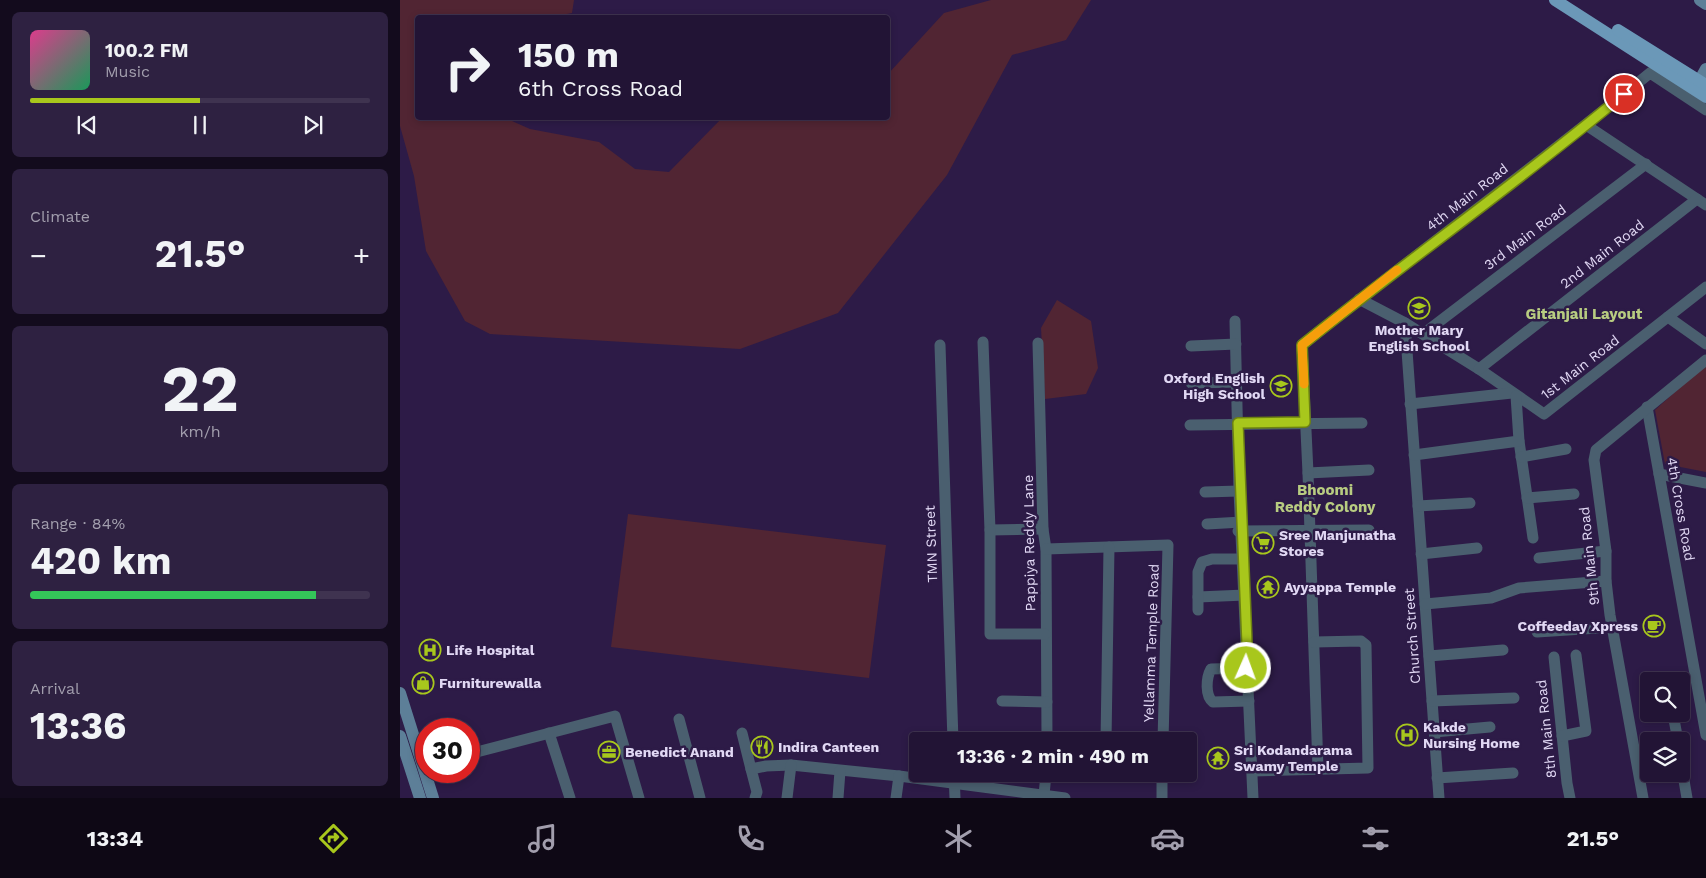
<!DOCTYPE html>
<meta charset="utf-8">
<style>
body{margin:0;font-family:"Work Sans",sans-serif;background:#2e2141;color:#f1f3f6;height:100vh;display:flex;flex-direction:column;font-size:19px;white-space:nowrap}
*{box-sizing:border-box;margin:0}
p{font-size:16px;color:#a29ead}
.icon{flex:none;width:28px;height:28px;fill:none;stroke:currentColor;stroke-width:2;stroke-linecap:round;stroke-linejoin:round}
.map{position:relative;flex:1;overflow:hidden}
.details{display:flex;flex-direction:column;gap:12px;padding:12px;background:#130b1d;width:400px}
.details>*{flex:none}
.hud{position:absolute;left:15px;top:15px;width:475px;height:105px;border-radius:5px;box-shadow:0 2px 8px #0003,0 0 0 1px #3f3350;background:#221435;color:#f1f3f6;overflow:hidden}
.tools{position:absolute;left:1240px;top:672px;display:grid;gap:10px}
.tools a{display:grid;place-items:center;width:50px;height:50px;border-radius:5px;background:#221435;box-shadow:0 2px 8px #0003,0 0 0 1px #3f3350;font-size:25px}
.speed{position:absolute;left:15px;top:718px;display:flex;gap:10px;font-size:25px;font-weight:700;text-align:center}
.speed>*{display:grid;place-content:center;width:65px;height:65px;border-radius:50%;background:#221435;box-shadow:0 2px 8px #0003,0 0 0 1px #3f3350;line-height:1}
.speed .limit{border:8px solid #d22;background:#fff;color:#111}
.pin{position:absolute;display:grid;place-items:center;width:42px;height:42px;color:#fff;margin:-21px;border:2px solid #fff;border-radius:50%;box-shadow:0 1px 5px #0007}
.me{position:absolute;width:55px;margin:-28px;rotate:2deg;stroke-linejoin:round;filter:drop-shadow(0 0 4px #0008)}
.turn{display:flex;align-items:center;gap:18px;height:105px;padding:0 20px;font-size:22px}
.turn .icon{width:65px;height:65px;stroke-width:2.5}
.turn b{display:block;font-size:35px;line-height:42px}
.big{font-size:38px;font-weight:700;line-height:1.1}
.details .tile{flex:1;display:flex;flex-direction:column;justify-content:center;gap:8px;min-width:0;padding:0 18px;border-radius:8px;background:#2e2141}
.details .dial{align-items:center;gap:0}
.dial b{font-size:65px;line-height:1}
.song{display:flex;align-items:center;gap:15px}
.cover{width:60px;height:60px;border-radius:8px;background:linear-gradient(135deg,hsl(330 70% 55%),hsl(150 70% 35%))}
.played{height:5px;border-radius:2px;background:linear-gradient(90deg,#a8c71c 50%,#3f3350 50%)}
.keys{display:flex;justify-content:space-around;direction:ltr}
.heat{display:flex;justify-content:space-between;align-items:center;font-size:28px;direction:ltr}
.charge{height:8px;border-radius:4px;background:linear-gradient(90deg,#34c759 84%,#3f3350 0)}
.trip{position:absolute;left:509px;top:732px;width:288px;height:50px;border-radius:5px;background:#221435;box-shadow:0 2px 8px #0003,0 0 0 1px #3f3350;font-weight:700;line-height:50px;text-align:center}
.tabs{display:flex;height:80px;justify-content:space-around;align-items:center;background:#0e0815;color:#a29ead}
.tabs .icon{width:35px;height:35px}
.tabs .on{color:#a8c71c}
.tabs b{font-size:22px;color:#f1f3f6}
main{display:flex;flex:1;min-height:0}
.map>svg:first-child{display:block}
.green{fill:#512533}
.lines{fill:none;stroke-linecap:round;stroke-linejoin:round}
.street{stroke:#4a5f6f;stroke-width:11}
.secondary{stroke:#5d7f98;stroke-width:12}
.primary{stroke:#6b98b8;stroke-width:12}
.route-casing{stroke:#6d8112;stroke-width:12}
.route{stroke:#a8c71c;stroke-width:9}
.slow{stroke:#f59e0b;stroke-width:9}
.labels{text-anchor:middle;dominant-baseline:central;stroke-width:5;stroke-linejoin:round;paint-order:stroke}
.street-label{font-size:14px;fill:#e1d8f4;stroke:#2d1b47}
.poi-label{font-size:14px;font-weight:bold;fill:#e1d8f4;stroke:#2d1b47;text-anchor:start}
.neighbourhood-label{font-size:15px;font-weight:bold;fill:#b8cc81;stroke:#2d1b47}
</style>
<main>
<section class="details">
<div class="tile">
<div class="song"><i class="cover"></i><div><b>100.2 FM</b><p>Music</p></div></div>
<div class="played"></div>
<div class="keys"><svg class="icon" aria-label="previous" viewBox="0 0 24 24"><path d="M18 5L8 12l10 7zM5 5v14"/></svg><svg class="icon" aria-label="pause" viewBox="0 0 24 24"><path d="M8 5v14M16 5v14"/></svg><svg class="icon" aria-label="next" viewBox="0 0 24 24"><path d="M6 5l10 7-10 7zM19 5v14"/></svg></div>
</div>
<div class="tile"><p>Climate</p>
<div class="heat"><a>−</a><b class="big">21.5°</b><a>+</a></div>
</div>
<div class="tile dial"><b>22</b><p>km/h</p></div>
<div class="tile"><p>Range · 84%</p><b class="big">420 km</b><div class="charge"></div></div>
<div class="tile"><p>Arrival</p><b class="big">13:36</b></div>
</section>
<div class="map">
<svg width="1306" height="798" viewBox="0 0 1306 798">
<rect width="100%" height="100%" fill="#2d1b47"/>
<!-- green -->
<g class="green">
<path d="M 0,0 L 174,0 L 172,13 L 151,17 L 18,18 L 18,118 L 105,118 L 130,129 L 199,142 L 235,169 L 269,172 L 322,118 L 488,118 L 488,74 L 544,13 L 591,0 L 691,0 L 666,40 L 612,55 L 547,175 L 438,313 L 340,349 L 90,334 L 65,321 L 26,251 L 14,176 L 0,126 Z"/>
<path d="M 657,300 L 691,321 L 698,368 L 686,394 L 645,399 L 641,328 Z"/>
<path d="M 1306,364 L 1306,472 L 1265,464 L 1255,410 Z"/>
<path d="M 228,514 L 486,545 L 469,678 L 211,647 Z"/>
</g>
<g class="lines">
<!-- street -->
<g class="street">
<path d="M 1186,125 L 1306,205"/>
<path d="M 959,299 L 1005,323 L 1079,369 L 1144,414 L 1306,287"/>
<path d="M 1268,317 L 1306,344"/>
<path d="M 835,321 L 839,491 L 853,798"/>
<path d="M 1005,323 L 1039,798"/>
<path d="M 1023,334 L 1246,164"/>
<path d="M 583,342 L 590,530 L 643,529"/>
<path d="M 638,343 L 643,529 L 646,549 L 647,741"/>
<path d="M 540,345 L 553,741"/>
<path d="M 791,346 L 836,344"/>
<path d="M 1079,369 L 1297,199"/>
<path d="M 791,383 L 837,382"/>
<path d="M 1010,404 L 1112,393"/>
<path d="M 1247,407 L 1306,735"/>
<path d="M 790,425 L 962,423"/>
<path d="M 1119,441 L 1133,538"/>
<path d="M 1014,455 L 1119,441 L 1116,396"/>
<path d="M 1121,457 L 1166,449"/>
<path d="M 908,473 L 969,470"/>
<path d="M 1259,474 L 1306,483"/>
<path d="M 805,492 L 839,491"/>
<path d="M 1127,498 L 1174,494"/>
<path d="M 1018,506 L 1070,503"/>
<path d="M 807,524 L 842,522"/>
<path d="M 590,530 L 590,634 L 645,634"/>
<path d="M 838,531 L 969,530"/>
<path d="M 646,549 L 768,545 L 763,741"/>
<path d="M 1021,554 L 1077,548"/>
<path d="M 1139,558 L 1206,551"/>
<path d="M 798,597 L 845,595"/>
<path d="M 1025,604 L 1091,598 L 1119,588 L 1206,581"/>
<path d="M 798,610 L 798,572 L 802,562 L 812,559 L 843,559"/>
<path d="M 1137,632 L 1213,627"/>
<path d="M 1029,656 L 1103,650"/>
<path d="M 1154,657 L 1167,783 L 1170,798"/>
<path d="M 848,668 L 811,669 C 806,678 805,696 813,702 L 849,701"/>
<path d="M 602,701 L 647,702"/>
<path d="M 1032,701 L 1114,698"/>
<path d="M 1273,714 L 1278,741"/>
<path d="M 279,719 L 300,798"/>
<path d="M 1034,732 L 1090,727"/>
<path d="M 149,733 L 170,798"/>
<path d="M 342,733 L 351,769"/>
<path d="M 1162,736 L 1186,731 L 1176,655"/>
<path d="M 706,741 L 709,547"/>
<path d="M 69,754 L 215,716 L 239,798"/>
<path d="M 1281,763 L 1287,798"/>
<path d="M 918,769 L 908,473 L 902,345 C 1017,253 1136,166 1250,73 L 1306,110"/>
<path d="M 852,771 L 968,768 L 966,645 L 961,641 L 914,642"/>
<path d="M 554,774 L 555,798"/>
<path d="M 1037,778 L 1113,773"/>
<path d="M 644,795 L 646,774"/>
<path d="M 355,798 L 357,792 L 351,769 L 366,766 L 391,765 L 499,776 L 665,798"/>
<path d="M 387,798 L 391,765"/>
<path d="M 438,798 L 440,771"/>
<path d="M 496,798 L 499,776"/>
<path d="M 762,798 L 762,774"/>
<path d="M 1243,798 L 1210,615 L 1206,581 L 1206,551 L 1194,460 L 1196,450 L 1306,360"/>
</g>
<!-- secondary -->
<g class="secondary">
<path d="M 1300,0 L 1306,4"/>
<path d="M 1295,89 L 1306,69"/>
<path d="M 0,693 L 33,798"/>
<path d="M 0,736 L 20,798"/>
</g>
<!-- primary -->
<g class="primary">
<path d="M 1155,0 L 1306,97"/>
<path d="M 1218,30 L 1306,85"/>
</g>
</g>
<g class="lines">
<!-- route casing -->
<g class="route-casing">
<path id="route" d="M 846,668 L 848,668 L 838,423 L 905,422 L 902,345 C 1008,260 1120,181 1224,94"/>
</g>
<!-- route -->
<use href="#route" class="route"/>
<!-- slow -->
<path class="slow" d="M 904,384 L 902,345 L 997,270"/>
</g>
<!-- icons -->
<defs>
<g id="school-ring" transform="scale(1.125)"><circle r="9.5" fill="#2d1b47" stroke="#a8c71c" stroke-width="1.5"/><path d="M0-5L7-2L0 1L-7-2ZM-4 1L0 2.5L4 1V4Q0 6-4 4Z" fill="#a8c71c"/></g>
<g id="supermarket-ring" transform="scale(1.125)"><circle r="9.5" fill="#2d1b47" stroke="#a8c71c" stroke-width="1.5"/><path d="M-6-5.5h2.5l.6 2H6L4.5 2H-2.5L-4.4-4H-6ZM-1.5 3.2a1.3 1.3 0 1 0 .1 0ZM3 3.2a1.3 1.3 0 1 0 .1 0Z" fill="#a8c71c"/></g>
<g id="temple-ring" transform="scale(1.125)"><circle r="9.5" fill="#2d1b47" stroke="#a8c71c" stroke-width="1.5"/><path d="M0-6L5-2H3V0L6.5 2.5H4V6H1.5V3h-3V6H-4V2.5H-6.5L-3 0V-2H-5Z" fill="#a8c71c"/></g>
<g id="cafe-ring" transform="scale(1.125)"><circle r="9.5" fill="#2d1b47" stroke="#a8c71c" stroke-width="1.5"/><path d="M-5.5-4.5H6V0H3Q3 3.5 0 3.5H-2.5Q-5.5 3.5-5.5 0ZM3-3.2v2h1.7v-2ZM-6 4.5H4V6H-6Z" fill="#a8c71c"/></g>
<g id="hospital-ring" transform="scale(1.125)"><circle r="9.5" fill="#2d1b47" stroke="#a8c71c" stroke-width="1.5"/><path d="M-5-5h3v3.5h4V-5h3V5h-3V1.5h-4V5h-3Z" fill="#a8c71c"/></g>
<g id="shop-ring" transform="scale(1.125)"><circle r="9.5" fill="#2d1b47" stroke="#a8c71c" stroke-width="1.5"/><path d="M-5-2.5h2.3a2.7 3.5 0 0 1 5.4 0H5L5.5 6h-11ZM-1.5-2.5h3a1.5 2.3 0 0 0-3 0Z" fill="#a8c71c"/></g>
<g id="restaurant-ring" transform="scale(1.125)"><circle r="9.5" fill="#2d1b47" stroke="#a8c71c" stroke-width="1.5"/><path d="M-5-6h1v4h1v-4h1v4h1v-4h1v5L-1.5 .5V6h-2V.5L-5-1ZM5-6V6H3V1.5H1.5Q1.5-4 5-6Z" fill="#a8c71c"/></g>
<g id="office-ring" transform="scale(1.125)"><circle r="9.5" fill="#2d1b47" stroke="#a8c71c" stroke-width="1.5"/><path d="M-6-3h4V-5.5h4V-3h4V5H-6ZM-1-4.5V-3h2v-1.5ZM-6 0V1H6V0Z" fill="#a8c71c"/></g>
</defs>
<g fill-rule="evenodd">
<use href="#school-ring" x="1019" y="308"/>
<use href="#school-ring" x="881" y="386"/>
<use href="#supermarket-ring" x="863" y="543"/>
<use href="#temple-ring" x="868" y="587"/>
<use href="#cafe-ring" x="1254" y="626"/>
<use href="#hospital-ring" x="30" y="650"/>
<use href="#shop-ring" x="23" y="683"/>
<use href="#hospital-ring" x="1007" y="735"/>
<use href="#restaurant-ring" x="362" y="747"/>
<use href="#office-ring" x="209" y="752"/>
<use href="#temple-ring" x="818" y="758"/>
</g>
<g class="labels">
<!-- street labels -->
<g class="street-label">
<text transform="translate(1067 197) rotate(-38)">4th Main Road</text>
<text transform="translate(1125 237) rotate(-37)">3rd Main Road</text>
<text transform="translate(1202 254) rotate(-38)">2nd Main Road</text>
<text transform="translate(1180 367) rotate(-38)">1st Main Road</text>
<text transform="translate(1281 509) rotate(80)">4th Cross Road</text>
<text transform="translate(629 543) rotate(-91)">Pappiya Reddy Lane</text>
<text transform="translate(531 544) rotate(-92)">TMN Street</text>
<text transform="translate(1189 556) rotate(-96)">9th Main Road</text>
<text transform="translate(1012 636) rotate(-94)">Church Street</text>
<text transform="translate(751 643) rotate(-88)">Yellamma Temple Road</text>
<text transform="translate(1146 729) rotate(-96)">8th Main Road</text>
</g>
<!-- poi labels -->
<g class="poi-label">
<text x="1019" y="330" text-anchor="middle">Mother Mary<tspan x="1019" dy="16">English School</tspan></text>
<text x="865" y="378" text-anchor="end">Oxford English<tspan x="865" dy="16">High School</tspan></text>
<text x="879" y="535">Sree Manjunatha<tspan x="879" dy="16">Stores</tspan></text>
<text x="884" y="587">Ayyappa Temple</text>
<text x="1238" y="626" text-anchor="end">Coffeeday Xpress</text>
<text x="46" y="650">Life Hospital</text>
<text x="39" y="683">Furniturewalla</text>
<text x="1023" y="727">Kakde<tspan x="1023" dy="16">Nursing Home</tspan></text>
<text x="378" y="747">Indira Canteen</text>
<text x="834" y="750">Sri Kodandarama<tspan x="834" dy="16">Swamy Temple</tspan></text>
<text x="225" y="752">Benedict Anand</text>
</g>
<!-- neighbourhood labels -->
<g class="neighbourhood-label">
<text x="1184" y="314">Gitanjali Layout</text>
<text x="925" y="490">Bhoomi<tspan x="925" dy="17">Reddy Colony</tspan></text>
</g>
</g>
</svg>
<div class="tools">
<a><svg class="icon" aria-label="search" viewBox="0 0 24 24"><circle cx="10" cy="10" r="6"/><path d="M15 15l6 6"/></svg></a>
<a><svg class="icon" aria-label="layers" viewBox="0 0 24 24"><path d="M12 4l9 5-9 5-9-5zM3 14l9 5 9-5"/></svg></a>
</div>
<div class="speed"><div class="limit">30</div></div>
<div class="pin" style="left:1224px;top:94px;background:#d93025"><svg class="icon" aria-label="arrive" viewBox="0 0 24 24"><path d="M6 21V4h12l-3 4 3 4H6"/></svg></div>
<svg class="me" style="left:846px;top:668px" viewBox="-20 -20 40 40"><circle r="17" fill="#a8c71c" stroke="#fff" stroke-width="3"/><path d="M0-11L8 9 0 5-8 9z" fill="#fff"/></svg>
<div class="trip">13:36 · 2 min · 490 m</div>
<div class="hud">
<div class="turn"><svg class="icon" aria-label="right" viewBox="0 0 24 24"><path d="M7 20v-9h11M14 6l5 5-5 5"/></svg><div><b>150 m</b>6th Cross Road</div></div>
</div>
</div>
</main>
<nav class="tabs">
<b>13:34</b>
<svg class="icon on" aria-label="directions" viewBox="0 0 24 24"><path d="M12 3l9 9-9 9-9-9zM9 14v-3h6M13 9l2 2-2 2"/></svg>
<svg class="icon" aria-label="music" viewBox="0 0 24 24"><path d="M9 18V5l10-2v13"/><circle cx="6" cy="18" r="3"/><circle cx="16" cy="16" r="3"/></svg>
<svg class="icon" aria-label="phone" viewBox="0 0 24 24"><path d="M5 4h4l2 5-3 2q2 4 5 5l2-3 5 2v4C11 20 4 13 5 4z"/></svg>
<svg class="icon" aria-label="climate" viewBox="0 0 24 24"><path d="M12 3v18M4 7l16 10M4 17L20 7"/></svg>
<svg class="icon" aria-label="car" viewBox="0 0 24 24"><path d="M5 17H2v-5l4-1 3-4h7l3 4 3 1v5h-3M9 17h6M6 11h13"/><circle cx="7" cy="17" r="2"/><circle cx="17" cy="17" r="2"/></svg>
<svg class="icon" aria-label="filters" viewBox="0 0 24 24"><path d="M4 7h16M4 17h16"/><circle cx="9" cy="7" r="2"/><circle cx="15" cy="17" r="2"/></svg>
<b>21.5°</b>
</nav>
